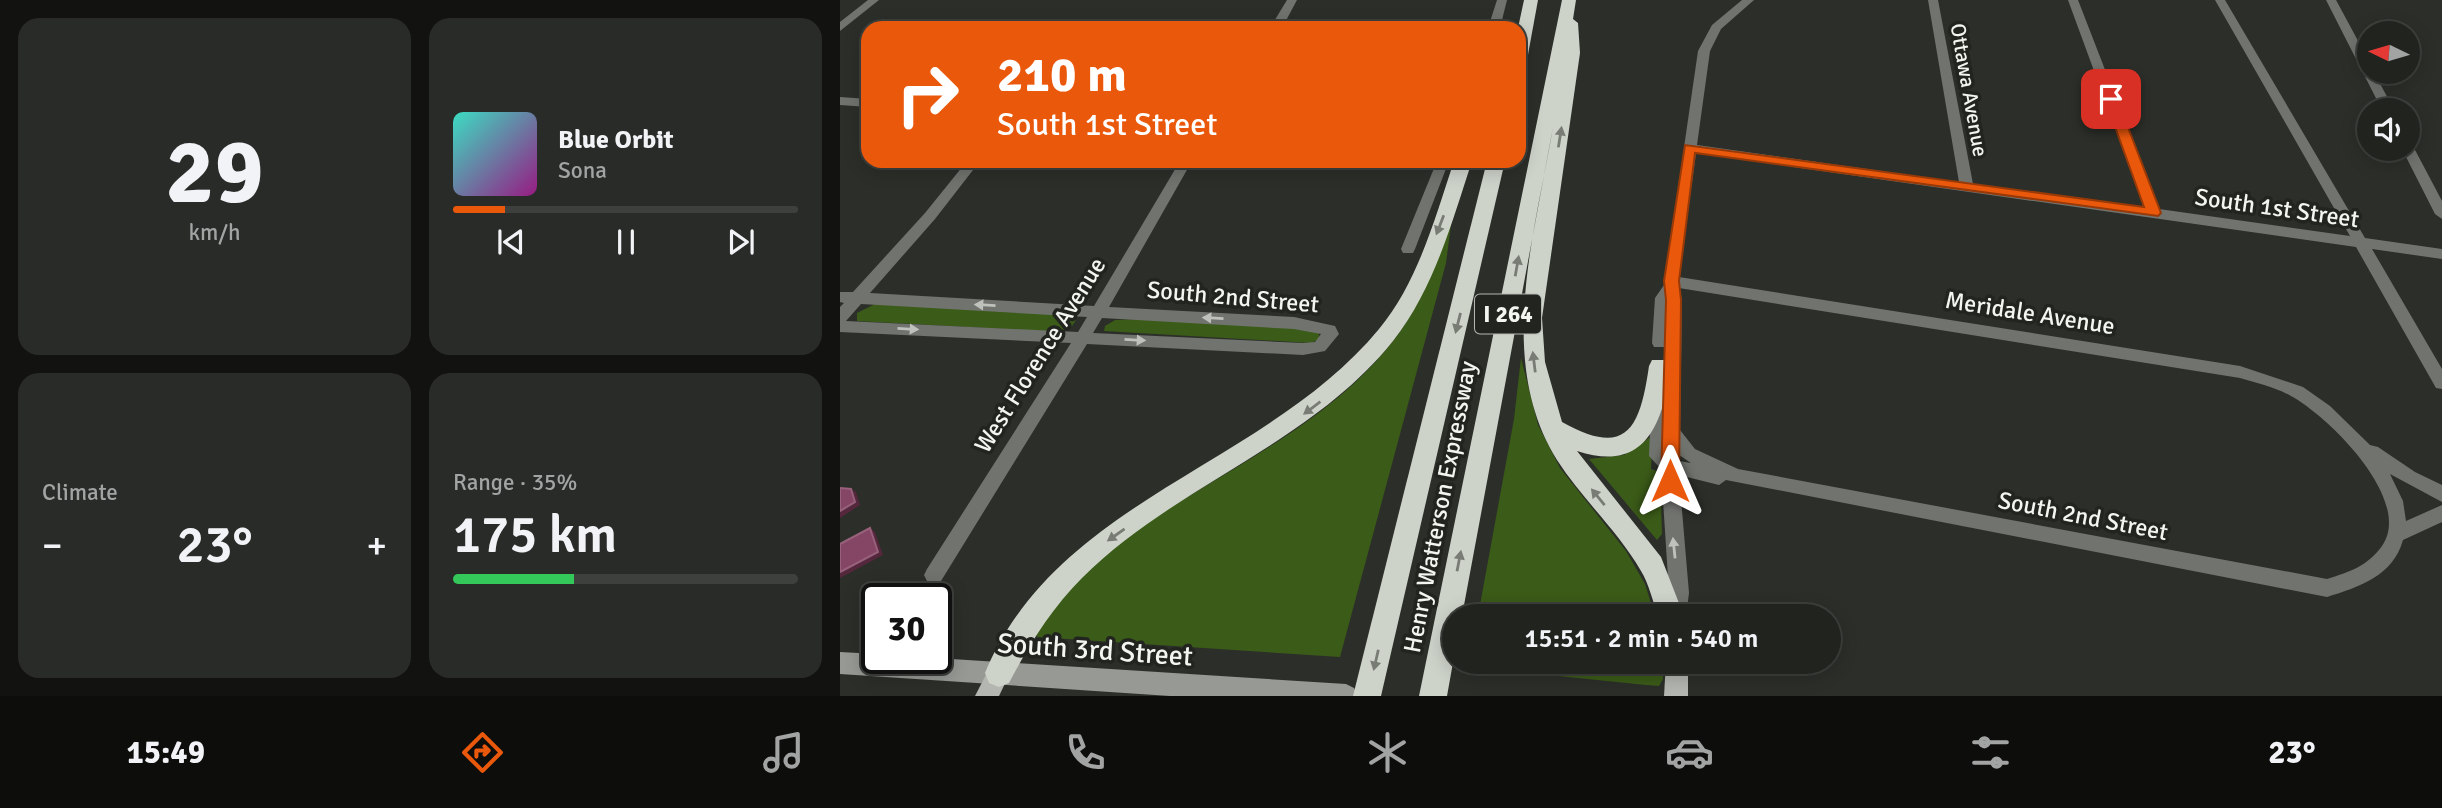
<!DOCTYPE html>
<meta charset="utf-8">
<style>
body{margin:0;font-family:Signika,sans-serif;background:#292b28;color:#f1f3f6;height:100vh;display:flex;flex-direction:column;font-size:26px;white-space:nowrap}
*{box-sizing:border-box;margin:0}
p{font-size:23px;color:#a2a4a4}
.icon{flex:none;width:38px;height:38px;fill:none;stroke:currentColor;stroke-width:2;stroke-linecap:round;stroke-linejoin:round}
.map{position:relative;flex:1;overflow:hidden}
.side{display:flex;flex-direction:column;gap:18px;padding:18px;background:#121311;width:840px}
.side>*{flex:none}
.banner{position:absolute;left:21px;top:21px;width:665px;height:147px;border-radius:21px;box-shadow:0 4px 18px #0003,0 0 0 2px #3e403d;background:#ea580c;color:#fff;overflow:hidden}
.needle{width:46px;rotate:275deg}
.tools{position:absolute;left:1517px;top:21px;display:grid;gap:14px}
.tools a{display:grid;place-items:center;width:63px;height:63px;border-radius:50%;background:#21231f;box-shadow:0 4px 18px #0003,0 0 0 2px #3e403d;font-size:35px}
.speed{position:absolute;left:21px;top:583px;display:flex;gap:14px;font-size:35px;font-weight:700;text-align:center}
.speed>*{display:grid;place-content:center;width:91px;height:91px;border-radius:50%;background:#21231f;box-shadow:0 4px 18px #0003,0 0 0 2px #3e403d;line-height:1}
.speed .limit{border:4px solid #111;border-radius:10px;background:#fff;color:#111}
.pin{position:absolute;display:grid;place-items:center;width:60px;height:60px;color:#fff;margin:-30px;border-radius:14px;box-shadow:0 4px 10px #0006}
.me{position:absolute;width:77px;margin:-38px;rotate:0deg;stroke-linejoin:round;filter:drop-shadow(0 0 5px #0008)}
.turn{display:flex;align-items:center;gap:24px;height:147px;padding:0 21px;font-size:32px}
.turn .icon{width:91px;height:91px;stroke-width:2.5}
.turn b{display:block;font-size:49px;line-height:60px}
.big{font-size:52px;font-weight:600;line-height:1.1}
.side .widget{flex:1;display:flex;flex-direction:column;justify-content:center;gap:10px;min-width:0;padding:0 24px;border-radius:21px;background:#292b28}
.side .dial{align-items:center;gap:0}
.dial b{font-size:91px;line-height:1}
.song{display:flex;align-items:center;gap:21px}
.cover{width:84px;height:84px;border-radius:10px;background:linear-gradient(135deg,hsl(170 70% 55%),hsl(310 70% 35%))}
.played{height:7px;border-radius:4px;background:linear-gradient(90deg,#ea580c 15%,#3e403d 15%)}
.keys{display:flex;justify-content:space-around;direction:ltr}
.heat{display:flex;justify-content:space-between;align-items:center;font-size:38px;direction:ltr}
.charge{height:10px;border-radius:5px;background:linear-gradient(90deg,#34c759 35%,#3e403d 0)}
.side .tiles{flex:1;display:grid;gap:18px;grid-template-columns:repeat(2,1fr)}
.trip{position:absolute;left:602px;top:604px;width:399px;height:70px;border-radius:35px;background:#21231f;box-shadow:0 4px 18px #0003,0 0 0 2px #3e403d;font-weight:600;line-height:70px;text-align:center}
.menu{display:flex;height:112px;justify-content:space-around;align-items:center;background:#0d0e0c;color:#a2a4a4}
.menu .icon{width:49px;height:49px}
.menu .selected{color:#ea580c}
.menu b{font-size:32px;color:#f1f3f6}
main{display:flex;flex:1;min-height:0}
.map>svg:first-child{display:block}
.green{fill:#3b5b18}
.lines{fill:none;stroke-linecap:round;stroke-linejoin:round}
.street{fill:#71736f;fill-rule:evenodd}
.secondary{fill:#969994;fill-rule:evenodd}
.primary{fill:#b4b7b1;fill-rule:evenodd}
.highway{fill:#ced3ca;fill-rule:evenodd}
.shaded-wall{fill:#54273c}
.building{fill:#854565;stroke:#97617b;stroke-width:2}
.oneway{fill:#787c74}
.oneway2{fill:#bfc1bd}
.route{fill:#ea580c;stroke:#983908;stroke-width:2}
.labels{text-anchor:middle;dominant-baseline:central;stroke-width:7;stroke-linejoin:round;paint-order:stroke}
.far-street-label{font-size:21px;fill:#f3f5f1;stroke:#22251f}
.shield{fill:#22251f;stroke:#b4b7b2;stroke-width:2}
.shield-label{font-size:23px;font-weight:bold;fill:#f3f5f1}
.street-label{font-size:24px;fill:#f3f5f1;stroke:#22251f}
.near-street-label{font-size:28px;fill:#f3f5f1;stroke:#22251f}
</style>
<main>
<section class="side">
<div class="tiles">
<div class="widget dial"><b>29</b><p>km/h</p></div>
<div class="widget">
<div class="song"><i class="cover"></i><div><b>Blue Orbit</b><p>Sona</p></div></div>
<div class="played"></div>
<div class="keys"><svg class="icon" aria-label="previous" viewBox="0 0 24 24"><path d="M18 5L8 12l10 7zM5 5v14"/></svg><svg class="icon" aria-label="pause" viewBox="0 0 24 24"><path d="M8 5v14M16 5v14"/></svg><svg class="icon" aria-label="next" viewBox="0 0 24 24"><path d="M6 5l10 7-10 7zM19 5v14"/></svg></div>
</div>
<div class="widget"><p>Climate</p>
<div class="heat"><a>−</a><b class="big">23°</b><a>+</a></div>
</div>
<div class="widget"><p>Range · 35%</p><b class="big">175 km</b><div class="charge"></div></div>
</div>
</section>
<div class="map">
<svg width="1602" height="696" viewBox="0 0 1602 696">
<rect width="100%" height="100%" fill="#2c2f29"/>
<!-- green -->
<g class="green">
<path d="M 612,217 L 606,263 L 500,657 L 197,637 L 196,632 C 204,621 212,608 221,597 C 315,489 471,454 559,333 C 584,298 597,257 612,217 Z"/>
<path d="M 37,303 L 231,314 L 236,320 L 232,326 L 221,332 L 17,321 L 17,313 Z"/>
<path d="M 299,319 L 470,328 L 478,331 L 480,339 L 471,343 L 264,331 L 265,326 L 275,320 Z"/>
<path d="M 681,358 L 698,425 L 720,468 L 786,551 L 805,584 L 815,616 L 638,616 L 674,419 Z"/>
<path d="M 809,438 L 812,440 L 811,469 L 820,472 L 822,534 L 817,540 L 749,459 L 784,455 Z"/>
<path d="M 631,662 L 822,662 L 823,679 L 819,686 L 806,685 L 630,667 Z"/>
</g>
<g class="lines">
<!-- street -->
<g class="street">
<path d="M 28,0 L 39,0 L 0,31 L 0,22 Z"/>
<path d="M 447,0 L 457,0 L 442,28 L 430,28 Z"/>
<path d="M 657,0 L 667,0 L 660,28 L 648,28 Z"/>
<path d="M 902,0 L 914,0 L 881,29 L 870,51 L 857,145 L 1119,182 L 1088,0 L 1098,0 L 1133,184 L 1304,207 L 1228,0 L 1238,0 L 1319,209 L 1510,236 L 1375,0 L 1385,0 L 1525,238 L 1602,249 L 1602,259 L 1532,249 L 1602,369 L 1602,389 L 1596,388 L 1516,247 L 856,153 L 839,277 L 1400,366 L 1463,387 L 1490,406 L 1530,445 L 1538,447 L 1575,472 L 1602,485 L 1602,502 L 1550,474 L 1563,501 L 1566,521 L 1602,505 L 1602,522 L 1563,540 C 1553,576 1519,587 1487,597 L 886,480 L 879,485 L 839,475 L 849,593 L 846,616 L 826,616 L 829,593 L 821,469 L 809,456 L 811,404 L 813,399 L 824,399 L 825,347 L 814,347 L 812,343 L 815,298 L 824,285 L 858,51 L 872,25 ZM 839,288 L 1400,378 C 1417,383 1435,387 1451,396 C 1488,416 1574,500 1542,546 C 1528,566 1509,572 1487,579 L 898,469 L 855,449 L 840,430 L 842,300 ZM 839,455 L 851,463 L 839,461 Z"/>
<path d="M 1486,0 L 1496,0 L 1530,63 L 1530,72 L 1534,72 L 1554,110 L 1542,110 Z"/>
<path d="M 0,97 L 28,99 L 28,107 L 0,105 Z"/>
<path d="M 1568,144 L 1574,148 L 1602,201 L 1602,219 L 1595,214 L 1562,149 L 1568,149 Z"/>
<path d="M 127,161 L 140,161 L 95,219 L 30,293 L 254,306 L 340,161 L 352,161 L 269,307 L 454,317 L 495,326 L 499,334 L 485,351 L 463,355 L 247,344 L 101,581 L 94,584 L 87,581 L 84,575 L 87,569 L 231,343 L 0,332 L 0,307 L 4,303 L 0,302 L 0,292 L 13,292 L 85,213 ZM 21,304 L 247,317 L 238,332 L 6,321 ZM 262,318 L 454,329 L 481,334 L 475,342 L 463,343 L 253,333 Z"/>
<path d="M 597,161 L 609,161 L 575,249 L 573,253 L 563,253 L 561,249 Z"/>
</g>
<!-- secondary -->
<path class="secondary" d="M 0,652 L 37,654 L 37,658 L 96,658 L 506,684 L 514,688 L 518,696 L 330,696 L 0,674 Z"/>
<!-- primary -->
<g class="primary">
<path d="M 159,662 L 167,665 L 170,673 L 159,696 L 135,696 L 151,665 Z"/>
<path d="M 826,662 L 848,662 L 848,696 L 824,696 Z"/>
</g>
<!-- highway -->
<g class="highway">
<path d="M 684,0 L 698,0 L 687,60 L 679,65 L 678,28 Z"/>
<path d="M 722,0 L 736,0 L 733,19 L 738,23 L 740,53 L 702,318 L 705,362 L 722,422 C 788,459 800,427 809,366 L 812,360 L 828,360 L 831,366 C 823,422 807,474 737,451 L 821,557 L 844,616 L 818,616 C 813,602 809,584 801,571 C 778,531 742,499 717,460 C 655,360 695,234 713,127 L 622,616 L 614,616 L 614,657 L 607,696 L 579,696 Z"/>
<path d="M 614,161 L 632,161 C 612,222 594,289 553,341 C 470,445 335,485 242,578 C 211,609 189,645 169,683 L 159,687 L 149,683 L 145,673 C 217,499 426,466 539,329 C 578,282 595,218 614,161 Z"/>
<path d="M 647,161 L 665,161 L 541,696 L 513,696 Z"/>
</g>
</g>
<!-- shaded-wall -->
<g class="shaded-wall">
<path d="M 11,489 L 16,492 L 20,505 L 0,518 L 0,511 Z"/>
<path d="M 30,528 L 35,532 L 43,555 L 0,578 L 0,572 Z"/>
</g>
<!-- building -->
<g class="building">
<path d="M 0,488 L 11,489 L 15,502 L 0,511 Z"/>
<path d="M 30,528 L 38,552 L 0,572 L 0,544 Z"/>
</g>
<!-- one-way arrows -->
<defs><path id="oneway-solid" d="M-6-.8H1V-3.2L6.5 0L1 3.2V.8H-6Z" transform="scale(1.75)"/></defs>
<g class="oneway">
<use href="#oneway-solid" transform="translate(720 137) rotate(-81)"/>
<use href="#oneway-solid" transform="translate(600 225) rotate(111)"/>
<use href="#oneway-solid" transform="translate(677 266) rotate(-80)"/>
<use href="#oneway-solid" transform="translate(618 323) rotate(104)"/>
<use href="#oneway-solid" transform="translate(694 362) rotate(-97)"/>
<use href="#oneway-solid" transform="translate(472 408) rotate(143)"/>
<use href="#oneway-solid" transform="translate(758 497) rotate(-129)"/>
<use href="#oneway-solid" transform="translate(276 535) rotate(145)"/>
<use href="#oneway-solid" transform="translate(619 561) rotate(-79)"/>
<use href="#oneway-solid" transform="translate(536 660) rotate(103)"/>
</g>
<g class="oneway2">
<use href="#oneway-solid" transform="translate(145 305) rotate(-177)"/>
<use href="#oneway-solid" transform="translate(373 318) rotate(-177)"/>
<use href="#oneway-solid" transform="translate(68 329) rotate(3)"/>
<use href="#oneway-solid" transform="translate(295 340) rotate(3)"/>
<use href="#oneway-solid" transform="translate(834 548) rotate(-96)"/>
</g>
<!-- route -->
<path class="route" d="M 1271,95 L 1277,99 L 1321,213 L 1318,216 L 855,153 L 839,281 L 841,300 L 839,481 L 837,487 L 824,487 L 821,481 L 826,300 L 824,281 L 845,145 L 1304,207 L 1265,99 Z"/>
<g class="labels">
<!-- far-street labels -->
<g class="far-street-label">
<text transform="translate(1129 90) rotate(80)">Ottawa Avenue</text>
</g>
<!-- shield labels -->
<rect class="shield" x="635" y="294.5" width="66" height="39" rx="5"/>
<g class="shield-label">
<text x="668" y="314">I 264</text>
</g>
<!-- street labels -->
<g class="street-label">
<text transform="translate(1437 208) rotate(8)">South 1st Street</text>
<text transform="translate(393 297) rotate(5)">South 2nd Street</text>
<text transform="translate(1190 313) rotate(9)">Meridale Avenue</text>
<text transform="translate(200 355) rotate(-58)">West Florence Avenue</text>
<text transform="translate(600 507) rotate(-79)">Henry Watterson Expressway</text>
<text transform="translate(1243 516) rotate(11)">South 2nd Street</text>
</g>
<!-- near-street labels -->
<g class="near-street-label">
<text transform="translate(255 650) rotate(4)">South 3rd Street</text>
</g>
</g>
</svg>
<div class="tools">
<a><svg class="needle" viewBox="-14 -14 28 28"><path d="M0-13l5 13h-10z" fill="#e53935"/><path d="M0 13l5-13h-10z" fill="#a2a4a4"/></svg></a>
<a><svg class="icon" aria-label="sound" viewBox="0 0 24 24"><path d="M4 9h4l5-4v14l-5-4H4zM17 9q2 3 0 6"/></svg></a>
</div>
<div class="speed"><div class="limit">30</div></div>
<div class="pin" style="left:1271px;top:99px;background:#d93025"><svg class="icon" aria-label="arrive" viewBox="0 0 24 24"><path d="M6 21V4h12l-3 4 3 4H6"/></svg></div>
<svg class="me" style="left:830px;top:481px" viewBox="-20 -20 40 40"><path d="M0-17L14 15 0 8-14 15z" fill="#ea580c" stroke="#fff" stroke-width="4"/></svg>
<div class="trip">15:51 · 2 min · 540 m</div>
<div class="banner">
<div class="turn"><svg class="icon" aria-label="right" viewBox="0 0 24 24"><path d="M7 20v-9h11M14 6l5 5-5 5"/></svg><div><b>210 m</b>South 1st Street</div></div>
</div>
</div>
</main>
<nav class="menu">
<b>15:49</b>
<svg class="icon selected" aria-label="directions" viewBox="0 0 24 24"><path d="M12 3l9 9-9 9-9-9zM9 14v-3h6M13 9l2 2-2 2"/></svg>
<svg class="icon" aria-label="music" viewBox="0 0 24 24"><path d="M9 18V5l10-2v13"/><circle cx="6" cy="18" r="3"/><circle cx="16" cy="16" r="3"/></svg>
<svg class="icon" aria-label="phone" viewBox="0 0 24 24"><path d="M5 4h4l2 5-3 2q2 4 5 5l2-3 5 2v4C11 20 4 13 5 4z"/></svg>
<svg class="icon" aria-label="climate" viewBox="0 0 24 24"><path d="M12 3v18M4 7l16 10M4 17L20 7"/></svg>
<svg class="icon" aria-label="car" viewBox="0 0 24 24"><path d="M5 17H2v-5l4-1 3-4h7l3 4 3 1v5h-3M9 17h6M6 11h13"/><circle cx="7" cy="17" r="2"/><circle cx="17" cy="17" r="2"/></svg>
<svg class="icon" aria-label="filters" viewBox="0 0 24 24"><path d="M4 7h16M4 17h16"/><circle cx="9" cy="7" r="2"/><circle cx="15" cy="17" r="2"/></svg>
<b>23°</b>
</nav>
